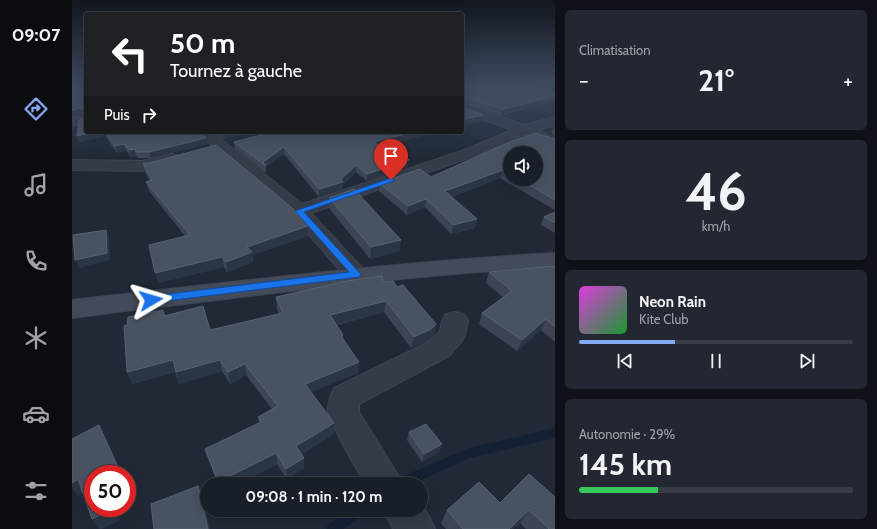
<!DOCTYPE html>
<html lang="fr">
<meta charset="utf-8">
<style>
body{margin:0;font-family:Cabin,sans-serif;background:#222731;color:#f1f3f6;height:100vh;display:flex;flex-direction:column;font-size:15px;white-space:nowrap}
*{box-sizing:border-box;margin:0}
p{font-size:13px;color:#9fa2a8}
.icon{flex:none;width:22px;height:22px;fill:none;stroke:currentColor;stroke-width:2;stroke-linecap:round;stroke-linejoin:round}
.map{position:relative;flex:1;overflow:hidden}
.side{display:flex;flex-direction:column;gap:10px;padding:10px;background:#0e1117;width:322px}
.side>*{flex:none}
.top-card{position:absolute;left:12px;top:12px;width:380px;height:122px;border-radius:4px;box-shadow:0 4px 16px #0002,0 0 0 1px #373d46;background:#202124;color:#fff;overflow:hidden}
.tools{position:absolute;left:431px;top:146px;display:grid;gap:8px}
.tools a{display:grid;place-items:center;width:40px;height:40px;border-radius:50%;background:#191f29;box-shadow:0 4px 16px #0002,0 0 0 1px #373d46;font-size:20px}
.speed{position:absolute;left:12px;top:465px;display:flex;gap:8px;font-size:20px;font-weight:700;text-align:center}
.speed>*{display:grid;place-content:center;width:52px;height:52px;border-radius:50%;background:#191f29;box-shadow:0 4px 16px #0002,0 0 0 1px #373d46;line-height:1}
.speed .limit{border:6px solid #d22;background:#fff;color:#111}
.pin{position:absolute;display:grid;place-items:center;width:34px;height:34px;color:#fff;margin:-41px -17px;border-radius:50% 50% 50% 0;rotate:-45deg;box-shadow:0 0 4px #0007}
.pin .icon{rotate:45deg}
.me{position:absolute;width:44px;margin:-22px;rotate:83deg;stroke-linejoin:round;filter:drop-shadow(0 0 3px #0008)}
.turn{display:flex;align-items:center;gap:14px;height:84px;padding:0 20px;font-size:18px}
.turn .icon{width:52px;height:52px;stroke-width:2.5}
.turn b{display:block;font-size:28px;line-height:34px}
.then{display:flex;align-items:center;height:38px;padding:0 20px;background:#0003;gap:8px;font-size:15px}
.big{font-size:30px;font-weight:800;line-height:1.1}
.side .tile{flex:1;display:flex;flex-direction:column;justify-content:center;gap:6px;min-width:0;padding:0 14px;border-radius:6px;background:#222731}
.side .dial{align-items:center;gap:0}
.dial b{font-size:52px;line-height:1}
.song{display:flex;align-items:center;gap:12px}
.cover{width:48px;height:48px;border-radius:6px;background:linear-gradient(135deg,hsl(300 70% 55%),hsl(130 70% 35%))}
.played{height:4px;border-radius:2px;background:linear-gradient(90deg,#86a9f2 35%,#373d46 35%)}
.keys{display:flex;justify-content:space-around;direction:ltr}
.heat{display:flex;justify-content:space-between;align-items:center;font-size:22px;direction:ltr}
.charge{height:6px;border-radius:3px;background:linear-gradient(90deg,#34c759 29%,#373d46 0)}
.trip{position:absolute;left:128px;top:477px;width:228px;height:40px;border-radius:20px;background:#191f29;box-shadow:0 4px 16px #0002,0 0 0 1px #373d46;font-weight:800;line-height:40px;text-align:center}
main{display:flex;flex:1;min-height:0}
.tab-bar{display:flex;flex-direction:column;width:72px;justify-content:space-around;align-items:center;background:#0a0c10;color:#9fa2a8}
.tab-bar .icon{width:28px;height:28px}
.tab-bar .current{color:#86a9f2}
.tab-bar b{font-size:18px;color:#f1f3f6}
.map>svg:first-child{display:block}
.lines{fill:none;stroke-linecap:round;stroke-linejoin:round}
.stream{fill:#162033;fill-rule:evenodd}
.minor-casing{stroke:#3e4451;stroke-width:2}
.secondary-casing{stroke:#3e4451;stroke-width:2}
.minor{fill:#353b47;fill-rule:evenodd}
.secondary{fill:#434a5a;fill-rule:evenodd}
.wall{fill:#3d4555;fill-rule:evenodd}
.shaded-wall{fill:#2c3544}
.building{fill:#495261;stroke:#596171}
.route{fill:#1a73e8;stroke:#114b97}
</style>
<main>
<nav class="tab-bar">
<b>09:07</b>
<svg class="icon current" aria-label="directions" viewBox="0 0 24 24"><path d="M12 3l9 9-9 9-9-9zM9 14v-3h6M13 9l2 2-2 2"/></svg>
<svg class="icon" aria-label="music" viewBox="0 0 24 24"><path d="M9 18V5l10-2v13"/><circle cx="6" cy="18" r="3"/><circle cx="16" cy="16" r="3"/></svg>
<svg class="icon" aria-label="phone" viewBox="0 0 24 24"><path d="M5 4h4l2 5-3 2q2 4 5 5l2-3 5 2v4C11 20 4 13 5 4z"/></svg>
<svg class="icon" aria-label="climate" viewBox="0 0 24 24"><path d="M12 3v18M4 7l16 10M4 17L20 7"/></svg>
<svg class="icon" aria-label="car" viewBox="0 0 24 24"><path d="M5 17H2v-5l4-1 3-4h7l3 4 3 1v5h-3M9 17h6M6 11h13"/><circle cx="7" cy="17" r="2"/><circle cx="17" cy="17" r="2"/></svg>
<svg class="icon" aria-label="filters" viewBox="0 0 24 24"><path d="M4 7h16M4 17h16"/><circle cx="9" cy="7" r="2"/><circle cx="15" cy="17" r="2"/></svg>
</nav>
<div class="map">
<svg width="483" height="529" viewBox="0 0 483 529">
<rect width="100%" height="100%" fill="#212937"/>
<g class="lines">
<!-- stream -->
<g class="stream">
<path d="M 483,428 L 483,438 L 398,458 L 340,484 L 324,484 L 326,480 L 334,475 L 397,448 Z"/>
<path d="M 279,510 L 296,510 L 294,514 L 271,529 L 254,529 L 256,525 Z"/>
</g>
<!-- minor casing -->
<g class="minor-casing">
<g id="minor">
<path d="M 464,84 L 483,84 L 483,87 L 464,90 L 460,89 L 458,87 L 460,85 Z"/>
<path d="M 390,104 L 453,125 L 483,117 L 483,125 L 466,130 L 483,138 L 483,147 L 453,135 L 400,157 L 239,213 L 292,270 L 295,275 L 292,280 L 284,282 L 276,280 L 220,215 L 124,132 L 140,132 L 230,204 L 390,151 L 440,130 L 390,112 Z"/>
<path d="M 14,116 L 14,124 L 0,126 L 0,118 Z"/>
<path d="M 100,154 L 106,156 L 108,159 L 106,162 L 70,171 L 0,170 L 0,160 L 70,161 Z"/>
<path d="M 383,312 L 392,314 L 396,321 L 393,335 L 389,342 L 377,356 L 287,404 L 287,412 L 324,472 L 330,484 L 293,484 C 286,471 255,420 256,409 C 256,401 259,394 262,388 L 357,342 L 368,331 L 370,321 L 374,314 Z"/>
<path d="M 349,505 L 357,516 L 363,529 L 321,529 L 312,510 L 349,510 Z"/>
</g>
</g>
<!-- secondary casing -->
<g class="secondary-casing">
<path id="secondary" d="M 483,253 L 483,267 C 321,276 161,298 0,318 L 0,300 C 161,282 321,262 483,253 Z"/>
</g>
<!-- minor -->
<use href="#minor" class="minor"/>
<!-- secondary -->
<use href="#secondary" class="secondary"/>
</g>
<!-- wall -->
<g class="wall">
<path d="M 0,84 L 14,84 L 14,132 L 128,132 L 135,144 L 79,158 L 66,158 L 64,156 L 59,157 L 54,150 L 45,153 L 33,136 L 7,142 L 5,136 L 13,118 L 13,115 L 10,114 L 0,117 Z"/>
<path d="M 390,84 L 391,85 L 455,84 L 429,116 L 390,103 L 390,107 L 411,115 L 410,121 L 390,126 Z"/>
<path d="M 467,84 L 483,84 L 483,88 Z"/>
<path d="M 483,126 L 483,137 L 479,134 L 481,127 Z"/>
<path d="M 142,132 L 182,132 L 151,139 Z"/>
<path d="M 483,139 L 483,210 L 428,178 L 380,197 L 405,219 L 403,228 L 379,234 L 353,207 L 335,215 L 307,191 L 307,183 L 359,177 ZM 438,153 L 464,179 L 438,179 Z"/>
<path d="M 162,142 L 308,147 L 336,167 L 295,181 L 284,172 L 271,185 L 271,189 L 247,197 L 212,154 L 194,167 L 194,173 L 163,149 Z"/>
<path d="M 71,163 L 236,226 L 236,236 L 180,255 L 181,262 L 155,272 L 152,267 L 86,283 L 113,236 L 77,191 L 74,182 L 78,181 L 73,172 Z"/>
<path d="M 257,198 L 328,251 L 298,259 L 257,208 Z"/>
<path d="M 483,212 L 483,233 L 469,225 L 472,217 Z"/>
<path d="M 483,266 L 483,342 L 469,330 L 445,351 L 407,324 L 410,313 L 431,297 L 414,283 L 417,272 Z"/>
<path d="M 311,282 L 325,287 L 364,324 L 362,335 L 356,341 L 339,348 L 312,312 L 265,325 L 271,335 L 271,339 L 286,373 L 239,392 L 262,423 L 262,434 L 230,454 L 232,468 L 215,479 L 205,464 L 166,484 L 146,484 L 137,460 L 133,449 L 187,423 L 186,417 L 200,409 L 174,375 L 158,384 L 150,371 L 107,384 L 103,372 L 60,384 L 55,372 L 55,325 L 91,310 L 93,316 L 138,330 L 207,314 L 205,309 L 204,297 Z"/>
<path d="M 337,432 L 370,444 L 367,452 L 350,462 L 335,440 Z"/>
<path d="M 457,474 L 483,529 L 454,529 L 448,523 L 441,529 L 374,529 L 369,523 L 375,510 L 428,503 Z"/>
</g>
<!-- shaded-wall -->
<g class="shaded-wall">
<path d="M 483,96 L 483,101 L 429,116 L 431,109 Z"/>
<path d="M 8,108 L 10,114 L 0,117 L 0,110 Z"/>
<path d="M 411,115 L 410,121 L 390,126 L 390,120 Z"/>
<path d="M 0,121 L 2,127 L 0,131 Z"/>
<path d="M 22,132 L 32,132 L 33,136 L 7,142 L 5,136 Z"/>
<path d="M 154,132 L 182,132 L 151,139 L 151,133 Z"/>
<path d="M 342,132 L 366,132 L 300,149 L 301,142 Z"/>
<path d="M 134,138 L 135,144 L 79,158 L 77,152 Z"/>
<path d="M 52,144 L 54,150 L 45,153 L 43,146 Z"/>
<path d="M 212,147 L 212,154 L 194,167 L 191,162 Z"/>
<path d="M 63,149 L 64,156 L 59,157 L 57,150 Z"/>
<path d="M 337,160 L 336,167 L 295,181 L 295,174 Z"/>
<path d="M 284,165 L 284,172 L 271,185 L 271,189 L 247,197 L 247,189 L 269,179 Z"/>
<path d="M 431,170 L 428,178 L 372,200 L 373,191 Z"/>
<path d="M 354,199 L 353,207 L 335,215 L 336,206 Z"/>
<path d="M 405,219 L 403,228 L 379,234 L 381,225 Z"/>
<path d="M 236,226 L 236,236 L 180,255 L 181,262 L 155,272 L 154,262 L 175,247 Z"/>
<path d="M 34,230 L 37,237 L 38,260 L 7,268 L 3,260 Z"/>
<path d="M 329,240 L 328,251 L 298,259 L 299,247 Z"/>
<path d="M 150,257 L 152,267 L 86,283 L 83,273 Z"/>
<path d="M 314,301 L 312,312 L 258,326 L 258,315 Z"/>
<path d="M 474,319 L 469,330 L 445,351 L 450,340 Z"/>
<path d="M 364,324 L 362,335 L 356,341 L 339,348 L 342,337 Z"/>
<path d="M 101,360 L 105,371 L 60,384 L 55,372 Z"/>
<path d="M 148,360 L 150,371 L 107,384 L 104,372 Z"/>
<path d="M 287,362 L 286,373 L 233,395 L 233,384 Z"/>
<path d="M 173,364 L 174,375 L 158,384 L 156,372 Z"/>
<path d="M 262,423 L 262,434 L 225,457 L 224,446 Z"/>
<path d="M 27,425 L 33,437 L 50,474 L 49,474 Z"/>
<path d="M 370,444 L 367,452 L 350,462 L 352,454 Z"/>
<path d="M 204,453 L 205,464 L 166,484 L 147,484 L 146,482 Z"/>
<path d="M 232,458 L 232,468 L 215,479 L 214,469 Z"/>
<path d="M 6,479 L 14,491 L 6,496 L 0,488 L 0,483 Z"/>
<path d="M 55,484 L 57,488 L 55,490 Z"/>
<path d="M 126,486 L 131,499 L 138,529 L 136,529 Z"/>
<path d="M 41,508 L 46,508 L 48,520 L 30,529 L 27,529 L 20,519 Z"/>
<path d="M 457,510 L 448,523 L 441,529 L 437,529 Z"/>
</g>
<!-- building -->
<g class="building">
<path d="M 0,84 L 14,84 L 14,132 L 22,132 L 5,136 L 7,120 L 13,118 L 13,109 L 8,108 L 0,110 Z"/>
<path d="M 390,84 L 391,85 L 397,84 L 455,84 L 483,93 L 483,96 L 431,109 L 390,97 L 390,107 L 411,115 L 390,120 Z"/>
<path d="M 33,132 L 128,132 L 134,138 L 77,152 L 64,152 L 63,149 L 57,150 L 52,144 L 43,146 Z"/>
<path d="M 201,132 L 342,132 L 301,142 L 329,159 L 332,156 L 337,160 L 295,174 L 284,165 L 269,179 L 271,182 L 247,189 L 212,147 L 191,162 L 194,166 L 162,142 Z"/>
<path d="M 464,133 L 483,139 L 483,200 L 447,179 L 464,179 L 464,153 L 438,153 L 438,174 L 431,170 L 373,191 L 405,219 L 381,225 L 354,199 L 336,206 L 307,183 L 348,169 L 359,177 L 438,142 Z"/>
<path d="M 144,145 L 219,207 L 236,226 L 175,247 L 180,252 L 154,262 L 150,257 L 83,273 L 77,245 L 118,235 L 74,182 L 80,180 L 71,163 L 77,163 Z"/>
<path d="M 282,189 L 329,240 L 299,247 L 257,198 Z"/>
<path d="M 483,212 L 483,223 L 472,217 Z"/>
<path d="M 34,230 L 35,253 L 3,260 L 1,235 Z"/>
<path d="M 483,266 L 483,327 L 474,319 L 450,340 L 410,313 L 440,291 L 417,272 Z"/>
<path d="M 310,276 L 311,282 L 321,281 L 325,287 L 331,285 L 364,324 L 359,329 L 342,337 L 314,301 L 258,315 L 271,335 L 269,336 L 287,362 L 233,384 L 262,423 L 224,446 L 232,458 L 214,469 L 204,453 L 146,482 L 133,449 L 189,422 L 186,417 L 206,406 L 173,364 L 156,372 L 148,360 L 104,372 L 101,360 L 55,372 L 52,326 L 55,325 L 56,317 L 91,310 L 92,316 L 131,306 L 138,330 L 211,313 L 204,297 L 275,281 Z"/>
<path d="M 354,424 L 370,444 L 352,454 L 337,432 Z"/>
<path d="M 27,425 L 49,474 L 21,474 L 21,508 L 41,508 L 41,509 L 20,519 L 6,479 L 0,483 L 0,439 Z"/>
<path d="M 457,474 L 483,497 L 483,529 L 477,529 L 457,510 L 437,529 L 391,529 L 375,510 L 407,482 L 428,503 Z"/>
<path d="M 126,486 L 136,529 L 82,529 L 79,504 Z"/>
</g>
<!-- sky -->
<linearGradient id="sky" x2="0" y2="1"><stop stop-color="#12171e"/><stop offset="0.53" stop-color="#3d495e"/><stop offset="1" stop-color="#3d495e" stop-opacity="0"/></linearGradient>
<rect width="483" height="158" fill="url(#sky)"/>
<!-- route -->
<path class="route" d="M 319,178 L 322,179 L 322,181 L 232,212 L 287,272 L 289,274 L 287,277 L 79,303 L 74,300 L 79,296 L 277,272 L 223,211 Z"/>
</svg>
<div class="tools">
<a><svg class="icon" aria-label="sound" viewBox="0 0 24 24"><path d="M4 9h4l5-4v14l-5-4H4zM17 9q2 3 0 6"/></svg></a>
</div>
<div class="speed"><div class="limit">50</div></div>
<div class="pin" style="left:319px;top:180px;background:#d93025"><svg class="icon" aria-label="arrive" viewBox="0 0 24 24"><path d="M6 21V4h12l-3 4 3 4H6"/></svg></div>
<svg class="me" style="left:79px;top:300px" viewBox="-20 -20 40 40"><path d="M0-17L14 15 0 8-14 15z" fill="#1a73e8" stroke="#fff" stroke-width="4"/></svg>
<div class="trip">09:08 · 1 min · 120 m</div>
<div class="top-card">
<div class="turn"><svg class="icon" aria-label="left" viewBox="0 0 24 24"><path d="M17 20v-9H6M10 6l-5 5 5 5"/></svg><div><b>50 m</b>Tournez à gauche</div></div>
<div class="then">Puis<svg class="icon" aria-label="right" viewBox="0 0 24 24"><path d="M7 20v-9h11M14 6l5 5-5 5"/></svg></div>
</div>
</div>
<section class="side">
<div class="tile"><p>Climatisation</p>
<div class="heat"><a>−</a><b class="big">21°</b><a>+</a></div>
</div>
<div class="tile dial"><b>46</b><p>km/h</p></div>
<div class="tile">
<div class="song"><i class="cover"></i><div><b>Neon Rain</b><p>Kite Club</p></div></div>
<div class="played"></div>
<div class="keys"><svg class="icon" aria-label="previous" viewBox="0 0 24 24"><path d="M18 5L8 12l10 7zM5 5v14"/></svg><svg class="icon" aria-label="pause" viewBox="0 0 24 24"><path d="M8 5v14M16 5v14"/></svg><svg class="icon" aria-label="next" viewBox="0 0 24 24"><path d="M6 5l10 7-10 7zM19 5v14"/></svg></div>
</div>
<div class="tile"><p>Autonomie · 29%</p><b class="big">145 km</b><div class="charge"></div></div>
</section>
</main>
